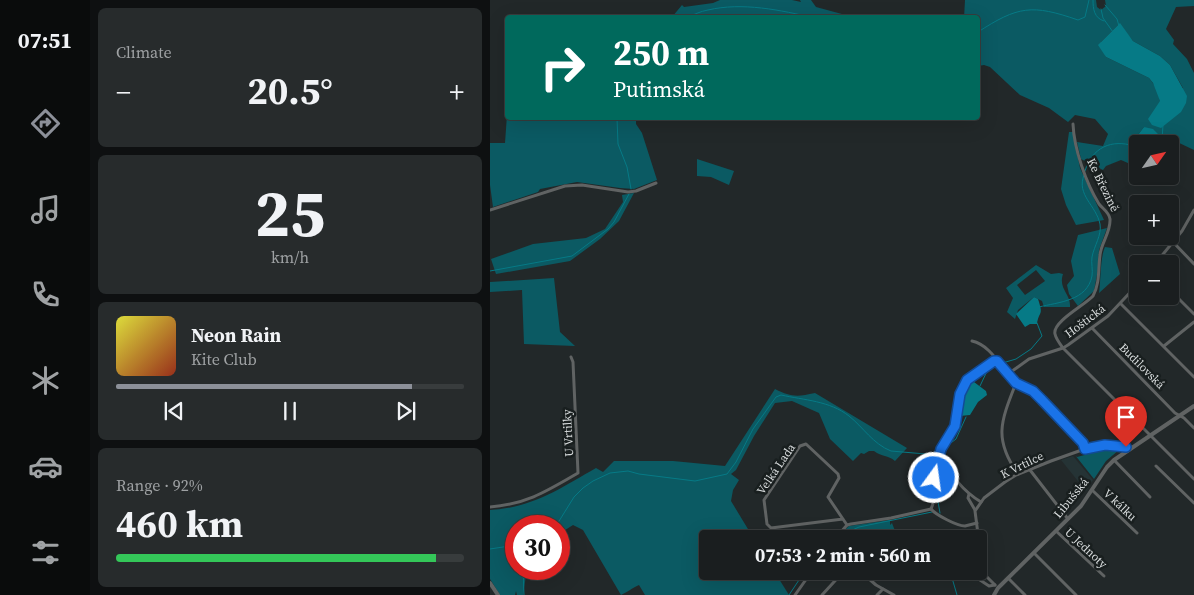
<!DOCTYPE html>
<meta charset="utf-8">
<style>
body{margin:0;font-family:"Source Serif 4",serif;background:#272b2c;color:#f1f3f6;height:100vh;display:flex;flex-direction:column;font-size:19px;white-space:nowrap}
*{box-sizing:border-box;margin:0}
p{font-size:16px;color:#9fa2a4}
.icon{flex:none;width:28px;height:28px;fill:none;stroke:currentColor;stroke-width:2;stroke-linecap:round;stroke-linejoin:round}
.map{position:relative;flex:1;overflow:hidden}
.details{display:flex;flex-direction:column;gap:8px;padding:8px;background:#0e1011;width:400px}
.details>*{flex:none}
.guide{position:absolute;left:15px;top:15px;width:475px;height:105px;border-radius:5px;box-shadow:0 5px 20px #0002,0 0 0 1px #383c3d;background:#00695c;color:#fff;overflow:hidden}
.needle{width:32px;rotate:56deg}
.fabs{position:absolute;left:639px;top:135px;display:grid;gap:10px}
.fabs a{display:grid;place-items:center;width:50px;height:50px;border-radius:5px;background:#1a1e1f;box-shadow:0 5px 20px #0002,0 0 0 1px #383c3d;font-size:25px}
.speed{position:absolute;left:15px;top:515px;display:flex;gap:10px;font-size:25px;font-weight:700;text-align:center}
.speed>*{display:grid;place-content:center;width:65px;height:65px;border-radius:50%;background:#1a1e1f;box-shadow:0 5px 20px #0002,0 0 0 1px #383c3d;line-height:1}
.speed .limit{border:8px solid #d22;background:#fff;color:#111}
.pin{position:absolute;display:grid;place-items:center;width:42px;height:42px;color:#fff;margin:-51px -21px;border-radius:50% 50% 50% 0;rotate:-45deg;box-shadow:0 0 5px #0007}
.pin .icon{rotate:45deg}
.me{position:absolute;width:55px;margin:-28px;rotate:14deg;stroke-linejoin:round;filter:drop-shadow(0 0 4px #0008)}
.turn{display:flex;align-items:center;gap:18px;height:105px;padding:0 25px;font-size:22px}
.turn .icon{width:65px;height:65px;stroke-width:2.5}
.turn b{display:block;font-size:35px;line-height:42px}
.big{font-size:38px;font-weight:700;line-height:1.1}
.details .widget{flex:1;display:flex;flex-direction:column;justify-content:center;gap:8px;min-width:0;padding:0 18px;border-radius:8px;background:#272b2c}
.details .dial{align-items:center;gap:0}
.dial b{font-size:65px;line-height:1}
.song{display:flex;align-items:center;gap:15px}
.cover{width:60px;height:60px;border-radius:8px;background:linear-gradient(135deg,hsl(60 70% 55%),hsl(10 70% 35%))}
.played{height:5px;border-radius:2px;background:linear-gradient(90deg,#8c9099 85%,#383c3d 85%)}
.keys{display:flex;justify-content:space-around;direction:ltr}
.heat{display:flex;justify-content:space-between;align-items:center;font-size:28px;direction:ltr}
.charge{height:8px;border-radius:4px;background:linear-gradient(90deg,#34c759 92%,#383c3d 0)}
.trip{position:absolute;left:209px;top:530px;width:288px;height:50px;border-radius:5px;background:#1a1e1f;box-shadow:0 5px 20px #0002,0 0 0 1px #383c3d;font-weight:700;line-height:50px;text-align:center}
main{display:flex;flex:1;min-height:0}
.tab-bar{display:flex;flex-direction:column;width:90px;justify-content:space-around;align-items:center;background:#0a0c0c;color:#9fa2a4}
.tab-bar .icon{width:35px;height:35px}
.tab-bar .active{color:#8c9099}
.tab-bar b{font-size:22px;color:#f1f3f6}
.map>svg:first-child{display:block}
.built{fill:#253335}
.green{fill:#0b5a63;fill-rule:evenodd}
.water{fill:#067a86}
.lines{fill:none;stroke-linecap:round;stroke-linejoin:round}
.stream{stroke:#067a86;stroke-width:1}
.minor{stroke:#606363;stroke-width:3}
.tertiary{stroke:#606363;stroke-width:4}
.route-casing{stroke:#114b97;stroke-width:12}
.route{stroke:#1a73e8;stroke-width:9}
.labels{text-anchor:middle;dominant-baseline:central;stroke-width:5;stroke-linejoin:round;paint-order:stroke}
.street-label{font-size:12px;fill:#d7dbdc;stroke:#191f1f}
</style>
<main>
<nav class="tab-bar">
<b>07:51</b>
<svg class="icon active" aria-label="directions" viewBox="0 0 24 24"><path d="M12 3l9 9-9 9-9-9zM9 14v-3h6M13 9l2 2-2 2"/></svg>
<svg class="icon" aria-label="music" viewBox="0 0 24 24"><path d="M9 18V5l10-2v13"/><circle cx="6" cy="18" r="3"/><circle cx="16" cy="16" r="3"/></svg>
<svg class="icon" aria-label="phone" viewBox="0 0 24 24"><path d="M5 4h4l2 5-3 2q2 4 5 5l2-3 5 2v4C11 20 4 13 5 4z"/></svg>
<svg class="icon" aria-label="climate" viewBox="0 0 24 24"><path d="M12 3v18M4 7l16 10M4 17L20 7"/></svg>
<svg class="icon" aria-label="car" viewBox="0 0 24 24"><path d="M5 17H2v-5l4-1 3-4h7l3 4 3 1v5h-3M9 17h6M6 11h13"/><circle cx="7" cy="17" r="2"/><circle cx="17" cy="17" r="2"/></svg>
<svg class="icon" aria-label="filters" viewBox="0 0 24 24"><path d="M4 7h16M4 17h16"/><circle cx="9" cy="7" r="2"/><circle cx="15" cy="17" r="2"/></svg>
</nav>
<section class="details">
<div class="widget"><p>Climate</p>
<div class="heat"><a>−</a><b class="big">20.5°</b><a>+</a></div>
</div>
<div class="widget dial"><b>25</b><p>km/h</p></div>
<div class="widget">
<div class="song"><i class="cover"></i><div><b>Neon Rain</b><p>Kite Club</p></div></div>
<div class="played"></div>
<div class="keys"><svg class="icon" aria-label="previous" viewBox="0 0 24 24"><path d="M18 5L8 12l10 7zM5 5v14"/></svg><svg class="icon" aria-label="pause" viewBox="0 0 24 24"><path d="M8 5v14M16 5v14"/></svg><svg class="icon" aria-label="next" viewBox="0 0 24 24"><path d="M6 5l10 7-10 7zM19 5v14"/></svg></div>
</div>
<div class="widget"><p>Range · 92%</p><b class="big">460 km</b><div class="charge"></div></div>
</section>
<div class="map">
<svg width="704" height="595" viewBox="0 0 704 595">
<rect width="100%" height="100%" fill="#222829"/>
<!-- built -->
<path class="built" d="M 583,456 L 603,480 L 596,491 L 571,460 Z"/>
<!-- green -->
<g class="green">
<path d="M 230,0 L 302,0 L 311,2 L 310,0 L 321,0 L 326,7 L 363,17 L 182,17 L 192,5 L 194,7 L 223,3 Z"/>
<path d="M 475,0 L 606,0 L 607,7 L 611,10 L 616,6 L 615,0 L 704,0 L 704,6 L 686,7 L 676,29 L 684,40 L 683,44 L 697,59 L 704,73 L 704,150 L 685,141 L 680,158 L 680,144 L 666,144 L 669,140 L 654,127 L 644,140 L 644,151 L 647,153 L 647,167 L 631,160 L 616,166 L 613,170 L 591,159 L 587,142 L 613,146 L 618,134 L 605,119 L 585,115 L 578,122 L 559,108 L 530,95 L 500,67 L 494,65 L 488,66 L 488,18 L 474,18 ZM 629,24 L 643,41 L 670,56 L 680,65 L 693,88 L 670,101 C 670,93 664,84 659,78 L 616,57 L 611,42 Z"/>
<path d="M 17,115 L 18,118 L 146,118 L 146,124 L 152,133 L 167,180 L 144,189 L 130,188 L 87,182 L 50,189 L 48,192 L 3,207 L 0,185 L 0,143 L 15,143 Z"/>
<path d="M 579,132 L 583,132 L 590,168 L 614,220 L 586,225 L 576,205 L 571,189 Z"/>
<path d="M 207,159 L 244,171 L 239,185 L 221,177 L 207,176 Z"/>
<path d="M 144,193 L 129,221 L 110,239 L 80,261 L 6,274 L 1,259 L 43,244 L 96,238 L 115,229 L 133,202 L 132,195 Z"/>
<path d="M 617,228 L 609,250 L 608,269 L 604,291 L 588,306 L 579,294 L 577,285 L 584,276 L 581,261 L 588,235 Z"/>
<path d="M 615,247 L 622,248 L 630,274 L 609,293 C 611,280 610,258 615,247 Z"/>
<path d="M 546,265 L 561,274 L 569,273 L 573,274 C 568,289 581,294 580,307 L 554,307 L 552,301 L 544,297 L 528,310 L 525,319 L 517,312 L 523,298 L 516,288 ZM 546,270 L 555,281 L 535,295 L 527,285 Z"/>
<path d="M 64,278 L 70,332 L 85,346 L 34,344 L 32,290 L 0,292 L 0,282 Z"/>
<path d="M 285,389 C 301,397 307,397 325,393 L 417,448 L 405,461 C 398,455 392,457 384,451 L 379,451 L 374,454 L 371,453 L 363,461 L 340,439 L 329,413 L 302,401 L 285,403 L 264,436 L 246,470 L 241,474 L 249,480 L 243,490 L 241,501 L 264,539 L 218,539 L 218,571 L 284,571 L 299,595 L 155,595 L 149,585 C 144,587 134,594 131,595 L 93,530 L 83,525 L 69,534 L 69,526 L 26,526 L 26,569 L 37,569 L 33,595 L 27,595 L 26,591 L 25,595 L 10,595 L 0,579 L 0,510 C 42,508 71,488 106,468 L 113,472 L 124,461 L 183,461 L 235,466 Z"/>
<path d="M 616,447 L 630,449 L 616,461 L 604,479 L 585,455 L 587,457 L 613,450 L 614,448 Z"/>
<path d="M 400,520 L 400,525 L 402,523 L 408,539 L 345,539 L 359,526 Z"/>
</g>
<!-- water -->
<g class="water">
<path d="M 630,23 L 643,41 L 670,56 L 680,65 L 697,96 L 696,103 L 691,112 L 671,128 L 662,125 L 658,119 L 670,101 L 663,83 L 659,78 L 616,57 L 608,45 Z"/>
<path d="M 654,127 L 663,129 L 670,136 L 666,144 L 648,144 L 647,153 L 644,151 L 644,140 Z"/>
<path d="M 544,297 L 548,299 C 554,317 549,310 547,324 L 540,324 L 535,327 L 526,314 Z"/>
<path d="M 484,382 L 496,391 L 497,395 L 488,402 L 480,415 L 470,416 C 470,404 471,387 484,382 Z"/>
</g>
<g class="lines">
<!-- stream -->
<g class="stream">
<path d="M 603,0 C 603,9 604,18 614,21"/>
<path d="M 615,5 L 627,19 L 629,26"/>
<path d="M 611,9 L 613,18 L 623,32"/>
<path d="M 196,18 C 203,15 211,11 218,10 C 252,2 291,10 324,18"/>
<path d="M 488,32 C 528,6 542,4 588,20 L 595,17 L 599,0"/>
<path d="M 127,118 L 128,144 L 137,167 L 141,189"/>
<path d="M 669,144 L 672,140 L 673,125"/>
<path d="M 640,145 L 642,151 L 648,154"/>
<path d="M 595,171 C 602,147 622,139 644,146 L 648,144"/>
<path d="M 0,271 L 82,256 L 118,229 L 124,222 L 139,194"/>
<path d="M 549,307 C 569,302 597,301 602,276 C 603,270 601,263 602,257 C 604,246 612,235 610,224 C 606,205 586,195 594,175"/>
<path d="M 490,386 L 499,367 L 526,359 L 541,349 L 552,336 L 547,323"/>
<path d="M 453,449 L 466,439 L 476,417"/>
<path d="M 443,476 L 444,462 L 450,451"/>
<path d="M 445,485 L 450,513"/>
<path d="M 66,526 L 84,497 L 93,488 L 103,481 L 120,473 L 138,471 L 149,474 L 205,481 L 237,474 L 246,462 L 263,429 L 286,397 L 291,395 C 314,400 340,401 359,416 C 373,427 383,444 401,451 L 447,455"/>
<path d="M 351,539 L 358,532 L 369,527 L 442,512"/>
<path d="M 0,549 L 26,545"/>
<path d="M 33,569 L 34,595"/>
<path d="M 460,571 L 467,595"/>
<path d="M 299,595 L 315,571"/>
</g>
<!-- minor -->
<g class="minor">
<path d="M 583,124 C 584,149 596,183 609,204 C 613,209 619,212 620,219 C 621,232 611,243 610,255 C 608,270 610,283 603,296 C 595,305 562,322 565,334 C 566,339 570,344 573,348 L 704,479"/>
<path d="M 0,210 L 75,186 L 92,185 L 138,192 L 146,191 L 166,183"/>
<path d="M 683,242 L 704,264"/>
<path d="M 665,264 L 692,231 L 704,210"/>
<path d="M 680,290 L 704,314"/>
<path d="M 631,304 L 704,377"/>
<path d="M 602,328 L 685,413 L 694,418 L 704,428"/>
<path d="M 482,341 C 501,345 511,368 524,381 C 529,386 538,387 544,392 C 562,407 577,427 593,443 L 595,449"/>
<path d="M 674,346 L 704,322"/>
<path d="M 518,374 L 539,359 L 573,348 L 578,345 L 618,316 L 648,284"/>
<path d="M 526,383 C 511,421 503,439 528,474"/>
<path d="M 451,454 C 459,473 473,491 491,502"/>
<path d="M 624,460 L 660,497"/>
<path d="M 666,466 L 704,503"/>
<path d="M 540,470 L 578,519"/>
<path d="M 445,478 L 465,478"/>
<path d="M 602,490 L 647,533"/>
<path d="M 479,494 L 478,498 L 485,510"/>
<path d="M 0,507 C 37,504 57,491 88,473 L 83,362 L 81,357"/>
<path d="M 441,509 L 444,501 L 443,481 L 452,447 L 465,426 L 470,394 L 477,380 L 501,362 L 507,361"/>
<path d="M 441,509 C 446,515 467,526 475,526 C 479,525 483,524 487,523"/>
<path d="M 353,519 L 281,528 L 277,524 L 274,500 L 310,446 L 316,444 L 348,474 L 349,478 L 338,497 L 357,525"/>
<path d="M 566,531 L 614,576"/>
<path d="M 345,539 L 357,525 L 361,524 L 401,518 L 441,509"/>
<path d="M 544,553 L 586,595"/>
<path d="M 370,571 L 386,585 L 404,595"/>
<path d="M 493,573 L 505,585"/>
<path d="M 518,578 L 535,595"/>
<path d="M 505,585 L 499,586 L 490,580 L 490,577 L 493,573 L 485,511 L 494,498 L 515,482 L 526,475 L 561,461 L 603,446 L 615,445 L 642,447"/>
<path d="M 305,595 L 322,571"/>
<path d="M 332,595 L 354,571"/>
<path d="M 387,595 L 393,589"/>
</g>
<!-- tertiary -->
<g class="tertiary">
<path d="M 0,583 L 8,595"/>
<path d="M 504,595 L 508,588 L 591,506 L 617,467 L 624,460 L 704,406"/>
</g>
</g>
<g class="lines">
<!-- route casing -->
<g class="route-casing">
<path id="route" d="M 444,478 L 451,449 L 465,426 L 470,394 L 477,380 L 504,361 L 507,361 L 526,383 L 543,391 L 552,400 L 593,443 L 595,449 L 615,445 L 636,447"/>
</g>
<!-- route -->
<use href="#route" class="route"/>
</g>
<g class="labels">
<!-- street labels -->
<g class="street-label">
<text transform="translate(613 185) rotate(64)">Ke Březině</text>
<text transform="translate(595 321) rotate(-37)">Hoštická</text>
<text transform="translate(652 366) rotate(45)">Budilovská</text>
<text transform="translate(78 433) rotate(-93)">U Vrtilky</text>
<text transform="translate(532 465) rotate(-26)">K Vrtilce</text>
<text transform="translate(286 469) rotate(-56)">Velká Lada</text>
<text transform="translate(581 498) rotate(-51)">Libušská</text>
<text transform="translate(630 505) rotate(43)">V kálku</text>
<text transform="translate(596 548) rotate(43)">U Jednoty</text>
</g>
</g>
</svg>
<div class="fabs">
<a><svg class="needle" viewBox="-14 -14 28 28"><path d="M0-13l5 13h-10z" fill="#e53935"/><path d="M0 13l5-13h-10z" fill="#9fa2a4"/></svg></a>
<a>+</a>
<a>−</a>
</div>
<div class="speed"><div class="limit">30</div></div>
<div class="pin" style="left:636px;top:447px;background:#d93025"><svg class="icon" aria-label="arrive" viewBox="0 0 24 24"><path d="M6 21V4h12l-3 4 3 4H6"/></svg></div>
<svg class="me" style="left:444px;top:478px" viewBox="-20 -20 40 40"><circle r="17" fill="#1a73e8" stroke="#fff" stroke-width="3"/><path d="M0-11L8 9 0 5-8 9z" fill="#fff"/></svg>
<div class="trip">07:53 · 2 min · 560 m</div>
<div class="guide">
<div class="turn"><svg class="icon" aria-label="right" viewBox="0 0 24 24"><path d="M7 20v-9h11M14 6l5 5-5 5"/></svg><div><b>250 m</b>Putimská</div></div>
</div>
</div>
</main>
